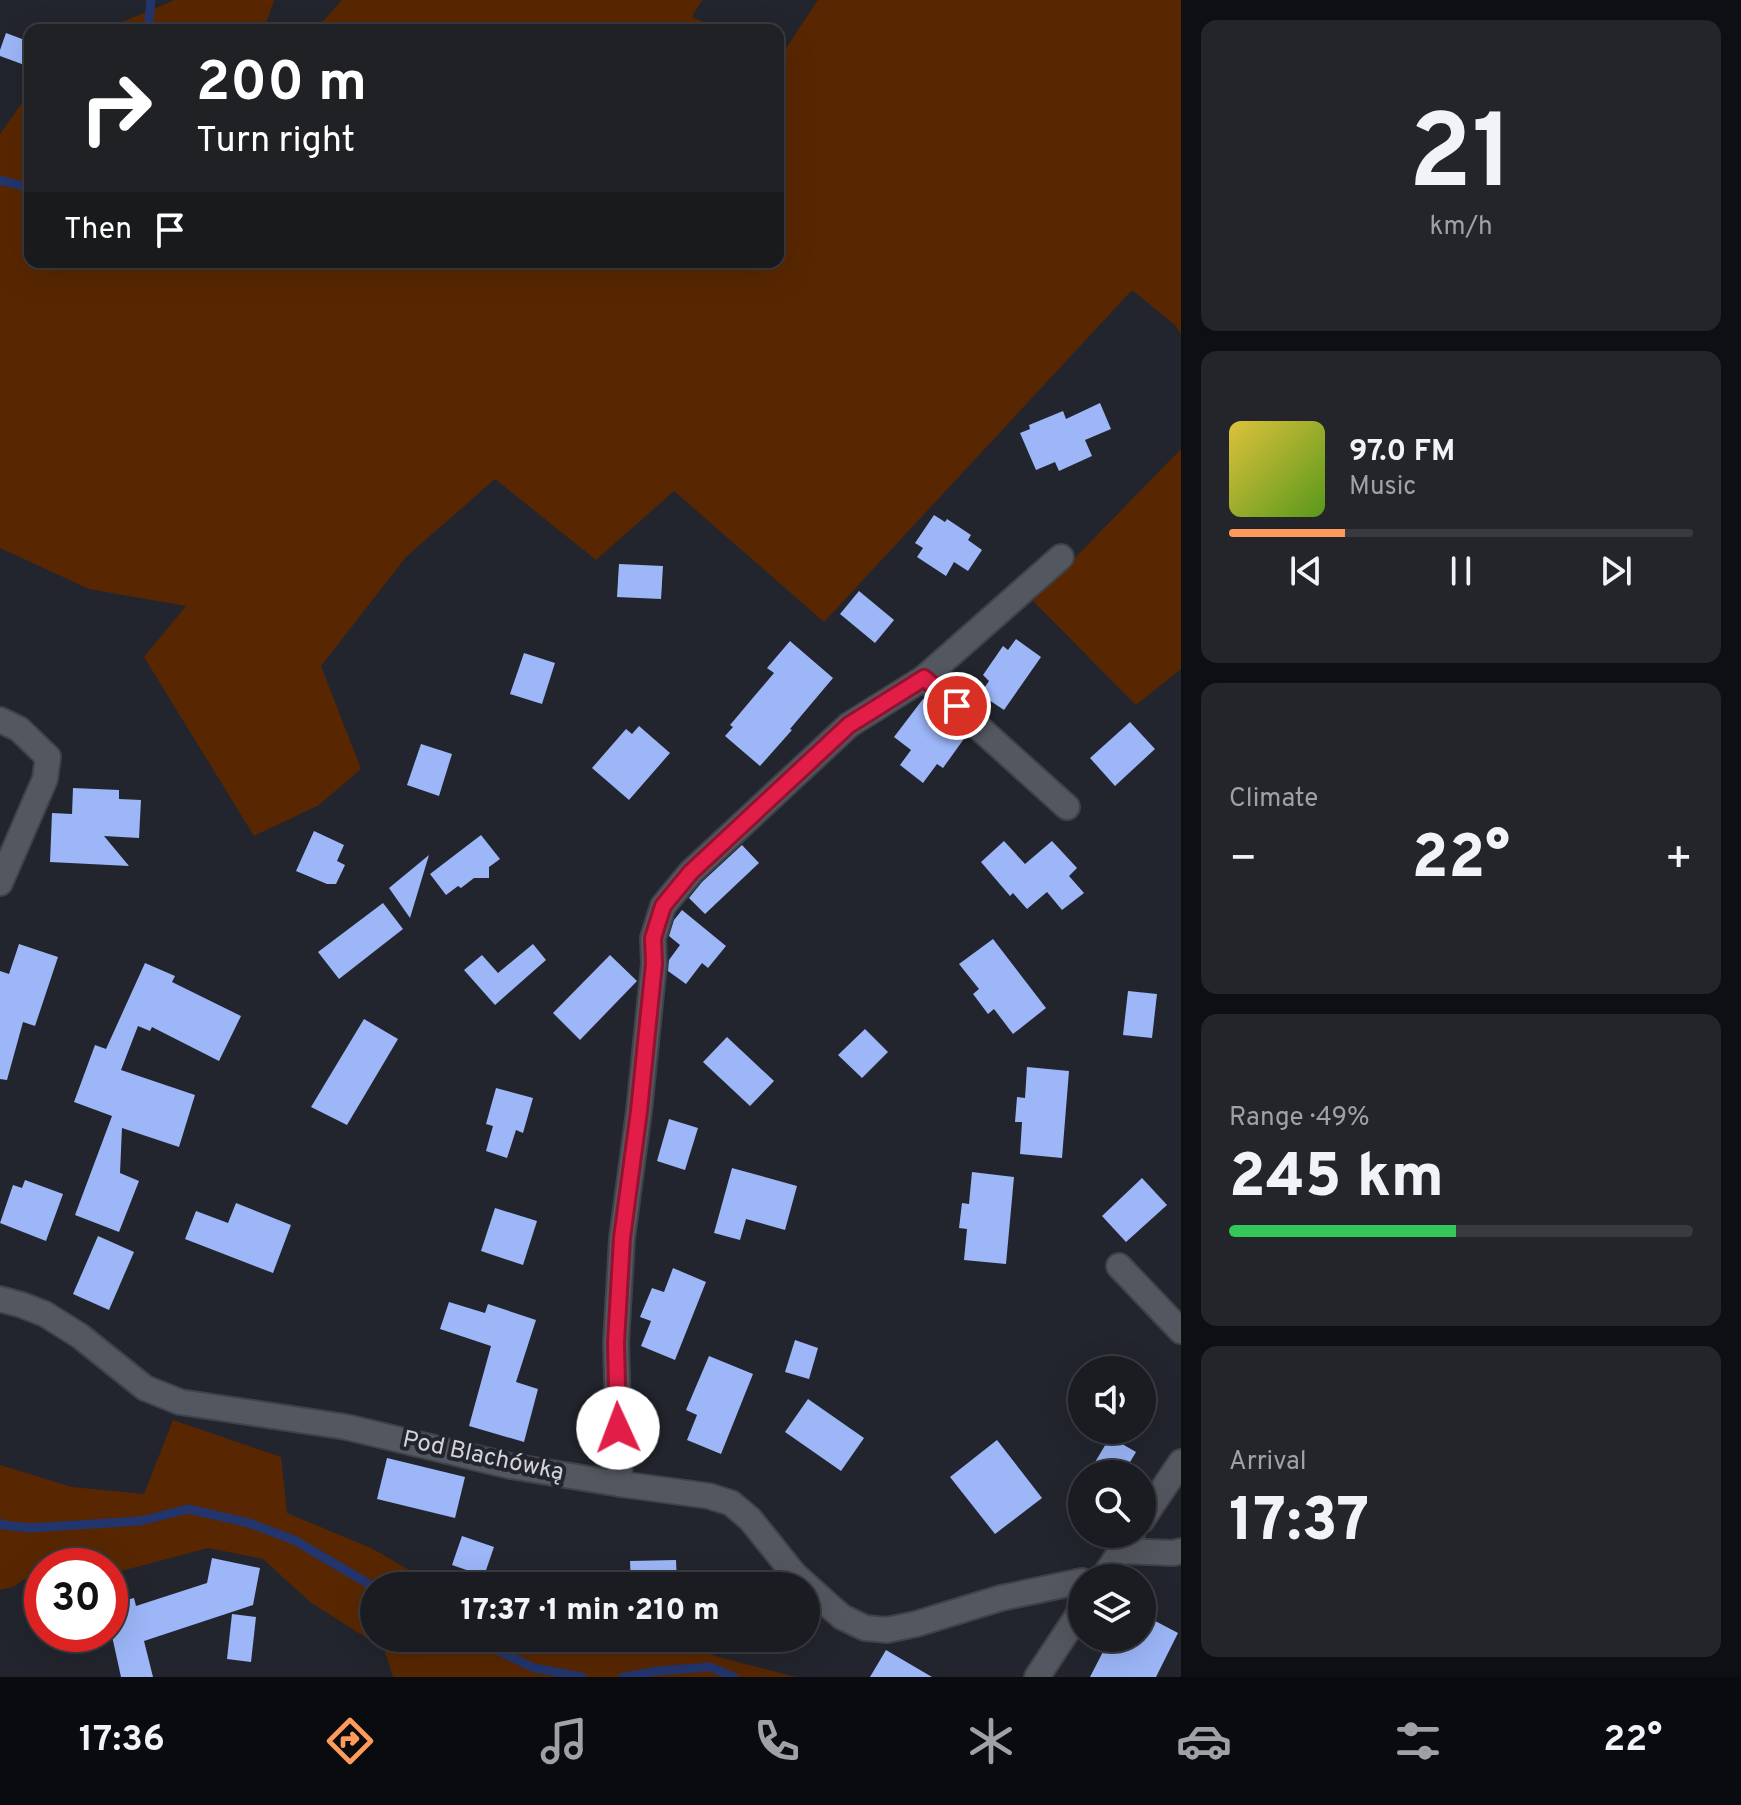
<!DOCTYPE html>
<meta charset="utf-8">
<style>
body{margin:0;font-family:Overpass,sans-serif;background:#23252a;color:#f1f3f6;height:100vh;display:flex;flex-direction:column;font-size:30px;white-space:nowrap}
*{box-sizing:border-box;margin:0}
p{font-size:26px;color:#9fa1a5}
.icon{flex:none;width:44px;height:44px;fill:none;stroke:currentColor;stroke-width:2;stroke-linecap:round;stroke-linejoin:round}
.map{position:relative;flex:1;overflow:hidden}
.drawer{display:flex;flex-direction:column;gap:20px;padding:20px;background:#0e0f13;width:560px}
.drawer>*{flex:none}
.banner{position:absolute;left:24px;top:24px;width:760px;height:244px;border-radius:16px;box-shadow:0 8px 32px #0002,0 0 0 2px #383a40;background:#202124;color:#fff;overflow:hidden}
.buttons{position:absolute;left:1068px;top:1356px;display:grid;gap:16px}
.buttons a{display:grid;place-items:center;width:88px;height:88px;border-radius:50%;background:#1a1c22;box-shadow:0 8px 32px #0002,0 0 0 2px #383a40;font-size:40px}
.speed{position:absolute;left:24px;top:1548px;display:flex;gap:16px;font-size:40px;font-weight:700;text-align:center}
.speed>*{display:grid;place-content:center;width:104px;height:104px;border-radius:50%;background:#1a1c22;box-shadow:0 8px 32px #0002,0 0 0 2px #383a40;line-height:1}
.speed .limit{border:12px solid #d22;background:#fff;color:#111}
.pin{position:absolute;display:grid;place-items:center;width:68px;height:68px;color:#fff;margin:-34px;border:4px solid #fff;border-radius:50%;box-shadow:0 2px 8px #0007}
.me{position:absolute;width:88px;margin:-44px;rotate:358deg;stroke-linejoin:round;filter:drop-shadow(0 0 6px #0008)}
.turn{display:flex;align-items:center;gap:28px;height:168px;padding:0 40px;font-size:36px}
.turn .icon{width:104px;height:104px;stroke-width:2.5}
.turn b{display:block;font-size:56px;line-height:68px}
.then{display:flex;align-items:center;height:76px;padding:0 40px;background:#0003;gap:16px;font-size:30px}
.big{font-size:60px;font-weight:800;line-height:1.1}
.drawer .widget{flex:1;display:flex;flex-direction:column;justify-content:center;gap:12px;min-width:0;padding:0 28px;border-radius:16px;background:#23252a}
.drawer .dial{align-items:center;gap:0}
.dial b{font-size:104px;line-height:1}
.song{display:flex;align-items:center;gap:24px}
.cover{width:96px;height:96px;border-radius:12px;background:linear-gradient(135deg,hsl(50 70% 55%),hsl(90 70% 35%))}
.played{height:8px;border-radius:4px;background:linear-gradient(90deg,#ff9b5a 25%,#383a40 25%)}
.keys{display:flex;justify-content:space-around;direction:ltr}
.heat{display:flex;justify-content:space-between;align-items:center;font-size:44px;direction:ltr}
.charge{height:12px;border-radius:6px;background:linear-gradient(90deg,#34c759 49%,#383a40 0)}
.trip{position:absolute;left:360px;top:1572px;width:460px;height:80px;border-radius:40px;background:#1a1c22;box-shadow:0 8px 32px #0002,0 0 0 2px #383a40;font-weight:800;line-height:80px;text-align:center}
.tab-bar{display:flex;height:128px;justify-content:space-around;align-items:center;background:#0a0b0e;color:#9fa1a5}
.tab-bar .icon{width:56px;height:56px}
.tab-bar .on{color:#ff9b5a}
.tab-bar b{font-size:36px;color:#f1f3f6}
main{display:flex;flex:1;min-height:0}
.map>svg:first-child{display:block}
.green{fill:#582701}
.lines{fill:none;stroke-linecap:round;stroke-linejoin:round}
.stream{stroke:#23356d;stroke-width:9}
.building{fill:#9cb6f8}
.minor-casing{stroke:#3f4248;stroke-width:28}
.minor{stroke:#53575f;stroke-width:24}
.route-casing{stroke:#92132f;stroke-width:20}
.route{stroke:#e11d48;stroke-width:14}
.labels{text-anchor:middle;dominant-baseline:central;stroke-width:8;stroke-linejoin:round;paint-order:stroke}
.street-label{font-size:24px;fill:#d2d4d9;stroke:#22252d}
</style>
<main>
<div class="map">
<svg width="1181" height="1677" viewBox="0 0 1181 1677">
<rect width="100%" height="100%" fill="#22252d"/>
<!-- green -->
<g class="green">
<path d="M 175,0 L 274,0 L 264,30 L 114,30 L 117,24 Z"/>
<path d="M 342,0 L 702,0 L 692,17 L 723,30 L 315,30 Z"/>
<path d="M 818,0 L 1181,0 L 1181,334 L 1175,325 L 1132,290 L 824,622 L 674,491 L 596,560 L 495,479 L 406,557 L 321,666 L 361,769 L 319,805 L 254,836 L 144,657 L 186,606 L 89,589 L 0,548 L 0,134 L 28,94 L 30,94 L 30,262 L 778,262 L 778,53 L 782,54 Z"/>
<path d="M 1181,449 L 1181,669 L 1136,705 L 1033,601 Z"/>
<path d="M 173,1420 L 281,1457 L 287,1513 L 371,1548 L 437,1586 L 374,1586 L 374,1638 L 646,1638 L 694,1645 L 715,1656 L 796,1677 L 393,1677 L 384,1649 L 310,1602 L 263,1559 L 208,1548 L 110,1574 L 110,1566 L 67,1566 L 54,1560 L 42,1566 L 42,1568 L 13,1587 L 0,1590 L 0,1465 L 72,1487 L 144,1494 Z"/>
</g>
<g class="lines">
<!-- stream -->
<g class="stream">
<path d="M 148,30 L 151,0"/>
<path d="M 0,180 L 30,188"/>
<path d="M 0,1523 L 3,1525 L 30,1528 L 140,1521 L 188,1509 L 249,1523 L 294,1540 L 374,1587"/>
<path d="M 472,1638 L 534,1668 L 582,1677"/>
<path d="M 623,1677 L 657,1671 L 710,1667 L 734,1677"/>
</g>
</g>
<!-- building -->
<g class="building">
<path d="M 6,33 L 30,42 L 30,67 L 0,56 L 0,50 Z"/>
<path d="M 1100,403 L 1111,429 L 1085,440 L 1092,456 L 1059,471 L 1055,462 L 1036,470 L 1020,433 L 1030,429 L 1029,425 L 1063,411 L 1066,419 Z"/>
<path d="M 934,515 L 945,522 L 947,519 L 971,535 L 968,540 L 982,550 L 968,571 L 954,562 L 946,576 L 917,557 L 923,548 L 915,543 Z"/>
<path d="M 619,564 L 663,566 L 661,599 L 617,597 Z"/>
<path d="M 859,591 L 894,620 L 875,643 L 840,614 Z"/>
<path d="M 1016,639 L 1041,657 L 1004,710 L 980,694 L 989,681 L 983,675 L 1003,646 L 1008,650 Z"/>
<path d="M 790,641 L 833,678 L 790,729 L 792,730 L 760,766 L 725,736 L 733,727 L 730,725 L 774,673 L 767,668 Z"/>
<path d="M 524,653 L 555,663 L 542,704 L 510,694 Z"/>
<path d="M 923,699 L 966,736 L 943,768 L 937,764 L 923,783 L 900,765 L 911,750 L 894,737 Z"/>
<path d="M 1130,722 L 1155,749 L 1115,786 L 1090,758 Z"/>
<path d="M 639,726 L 670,753 L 629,800 L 592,768 L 626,729 L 632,734 Z"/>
<path d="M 421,744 L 452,754 L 439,796 L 407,785 Z"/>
<path d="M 73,788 L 119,790 L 119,799 L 141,800 L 139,838 L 104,836 L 129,866 L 50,862 L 52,813 L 72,814 Z"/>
<path d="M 314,831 L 344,845 L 337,861 L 345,865 L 336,884 L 327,884 L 296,871 Z"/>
<path d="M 481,835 L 500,859 L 489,867 L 489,878 L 474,878 L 461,888 L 458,886 L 446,895 L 430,874 Z"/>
<path d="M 1004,841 L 1025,864 L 1052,841 L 1077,868 L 1069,876 L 1084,893 L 1062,910 L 1047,892 L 1027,909 L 1013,893 L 1010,896 L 981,862 Z"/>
<path d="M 742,845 L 759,863 L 705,914 L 689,898 L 702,882 Z"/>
<path d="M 429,855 L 410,918 L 389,888 Z"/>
<path d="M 383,903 L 403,929 L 339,979 L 318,952 Z"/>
<path d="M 682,910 L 726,946 L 708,968 L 702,963 L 686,984 L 668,971 L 669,960 L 680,945 L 669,936 L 674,920 Z"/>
<path d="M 993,939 L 1046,1008 L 1013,1034 L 994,1009 L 988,1014 L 973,994 L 979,989 L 959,964 Z"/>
<path d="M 19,944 L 58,957 L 35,1026 L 23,1022 L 7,1080 L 0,1079 L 0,971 L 9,974 Z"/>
<path d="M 533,944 L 546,960 L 495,1005 L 464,970 L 482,955 L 498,973 Z"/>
<path d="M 610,955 L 637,981 L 580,1040 L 553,1013 Z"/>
<path d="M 145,963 L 175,976 L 172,982 L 241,1016 L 219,1061 L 152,1027 L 150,1031 L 138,1026 L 121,1070 L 195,1095 L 179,1147 L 122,1128 L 120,1173 L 139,1181 L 119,1232 L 75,1215 L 112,1116 L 74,1102 L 95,1045 L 106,1049 Z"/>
<path d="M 1128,991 L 1157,994 L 1152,1038 L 1123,1035 Z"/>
<path d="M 364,1019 L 398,1039 L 347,1125 L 311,1107 Z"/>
<path d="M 865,1029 L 888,1052 L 862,1078 L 838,1055 Z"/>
<path d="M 727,1037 L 774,1081 L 750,1106 L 703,1062 Z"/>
<path d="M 1027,1067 L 1069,1071 L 1062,1158 L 1020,1154 L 1022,1122 L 1015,1122 L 1017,1097 L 1025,1098 Z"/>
<path d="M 496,1088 L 533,1098 L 523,1133 L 516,1130 L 507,1158 L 486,1151 L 493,1126 L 486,1124 Z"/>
<path d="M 669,1119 L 698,1128 L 685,1170 L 657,1161 Z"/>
<path d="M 732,1168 L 797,1186 L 785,1230 L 746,1219 L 740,1240 L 714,1233 Z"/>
<path d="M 972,1172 L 1014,1177 L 1006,1264 L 964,1260 L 967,1229 L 959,1228 L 962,1203 L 969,1204 Z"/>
<path d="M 1142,1178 L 1167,1205 L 1126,1242 L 1102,1216 Z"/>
<path d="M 25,1180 L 63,1194 L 46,1241 L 0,1223 L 13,1185 L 22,1188 Z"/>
<path d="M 236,1203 L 291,1225 L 273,1273 L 185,1239 L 196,1211 L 228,1223 Z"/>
<path d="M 495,1208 L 537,1221 L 523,1265 L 481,1251 Z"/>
<path d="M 98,1236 L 134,1252 L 109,1310 L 73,1294 Z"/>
<path d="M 673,1268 L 706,1282 L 675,1360 L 641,1346 L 651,1321 L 640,1317 L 652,1288 L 664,1292 Z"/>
<path d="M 449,1302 L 485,1313 L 488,1304 L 536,1320 L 516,1382 L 538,1389 L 524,1442 L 469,1426 L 491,1346 L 440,1329 Z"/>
<path d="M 795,1340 L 818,1348 L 809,1379 L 785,1372 Z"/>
<path d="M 709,1356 L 753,1374 L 721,1454 L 687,1440 L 697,1415 L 686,1410 Z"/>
<path d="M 808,1399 L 864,1438 L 841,1471 L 785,1432 Z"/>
<path d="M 1110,1437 L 1136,1452 L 1123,1474 L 1088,1474 Z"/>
<path d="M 997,1440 L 1042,1498 L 995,1534 L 950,1477 Z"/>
<path d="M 387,1458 L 465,1477 L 455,1518 L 377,1499 Z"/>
<path d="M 462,1536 L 494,1547 L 484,1576 L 452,1565 Z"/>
<path d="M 212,1558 L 260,1568 L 253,1605 L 144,1641 L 153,1677 L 121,1677 L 110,1627 L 110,1604 L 134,1598 L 136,1606 L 207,1583 Z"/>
<path d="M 676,1560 L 677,1586 L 631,1586 L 630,1561 Z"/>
<path d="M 232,1614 L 256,1617 L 251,1662 L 227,1659 Z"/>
<path d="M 1142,1614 L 1178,1633 L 1156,1677 L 1090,1677 L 1110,1638 L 1142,1638 Z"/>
<path d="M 886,1650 L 932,1677 L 870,1677 Z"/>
</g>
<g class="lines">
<!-- minor casing -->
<g class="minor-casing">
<g id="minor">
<path d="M 924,678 L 1067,807"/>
<path d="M 0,720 L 19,729 L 48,757 L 45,779 L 0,883"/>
<path d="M 1119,1266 L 1181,1331"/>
<path d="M 0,1299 L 22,1305 L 45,1314 L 80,1336 L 145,1388 L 180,1402 L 346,1427 L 510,1466 L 620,1484 L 709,1496 L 731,1503 L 750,1519 L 795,1575 L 825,1602 L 842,1617 L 865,1628 L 887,1630 L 916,1624 L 1001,1598 L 1082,1581"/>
<path d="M 620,1484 L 616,1343 L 622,1238 L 639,1111 L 654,964 L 653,938 L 663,906 L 691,872 L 849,725 L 924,678 L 1061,557"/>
<path d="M 1142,1520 L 1181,1462"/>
<path d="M 1121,1551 L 1174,1553 L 1181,1551"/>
<path d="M 1103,1578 L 1132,1534"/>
<path d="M 1037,1677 L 1082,1609"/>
</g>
</g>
<!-- minor -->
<use href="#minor" class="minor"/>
</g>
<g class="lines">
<!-- route casing -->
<g class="route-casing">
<path id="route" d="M 618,1428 L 616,1343 L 622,1238 L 639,1111 L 654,964 L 653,938 L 663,906 L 691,872 L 849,725 L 924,678 L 957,706"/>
</g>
<!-- route -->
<use href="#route" class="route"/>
</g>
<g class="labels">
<!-- street labels -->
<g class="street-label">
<text transform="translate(483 1457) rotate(12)">Pod Blachówką</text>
</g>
</g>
</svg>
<div class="buttons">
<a><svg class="icon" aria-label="sound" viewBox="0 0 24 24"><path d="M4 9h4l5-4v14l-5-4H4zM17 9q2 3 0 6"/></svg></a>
<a><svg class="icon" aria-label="search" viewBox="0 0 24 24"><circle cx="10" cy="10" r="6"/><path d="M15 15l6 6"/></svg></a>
<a><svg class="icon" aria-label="layers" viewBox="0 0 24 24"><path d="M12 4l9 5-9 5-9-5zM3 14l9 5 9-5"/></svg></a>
</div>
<div class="speed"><div class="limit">30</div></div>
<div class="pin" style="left:957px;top:706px;background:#d93025"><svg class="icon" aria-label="arrive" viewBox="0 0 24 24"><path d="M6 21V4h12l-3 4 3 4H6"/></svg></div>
<svg class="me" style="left:618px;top:1428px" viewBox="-20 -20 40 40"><circle r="19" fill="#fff"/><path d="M0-13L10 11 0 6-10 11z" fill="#e11d48"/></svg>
<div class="trip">17:37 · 1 min · 210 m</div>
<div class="banner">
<div class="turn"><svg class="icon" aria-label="right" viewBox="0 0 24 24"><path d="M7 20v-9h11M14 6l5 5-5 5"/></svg><div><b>200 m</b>Turn right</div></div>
<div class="then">Then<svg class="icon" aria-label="arrive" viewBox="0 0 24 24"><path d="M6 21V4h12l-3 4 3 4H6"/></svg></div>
</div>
</div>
<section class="drawer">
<div class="widget dial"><b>21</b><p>km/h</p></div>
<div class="widget">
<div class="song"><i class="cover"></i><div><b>97.0 FM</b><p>Music</p></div></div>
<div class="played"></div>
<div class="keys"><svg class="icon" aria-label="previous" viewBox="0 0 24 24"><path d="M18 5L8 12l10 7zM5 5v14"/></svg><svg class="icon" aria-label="pause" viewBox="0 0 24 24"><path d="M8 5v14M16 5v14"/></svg><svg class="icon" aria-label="next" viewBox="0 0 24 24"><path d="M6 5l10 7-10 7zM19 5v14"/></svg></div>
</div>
<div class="widget"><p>Climate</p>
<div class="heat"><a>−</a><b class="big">22°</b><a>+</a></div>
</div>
<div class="widget"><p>Range · 49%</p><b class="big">245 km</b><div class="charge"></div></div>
<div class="widget"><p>Arrival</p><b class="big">17:37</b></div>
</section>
</main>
<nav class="tab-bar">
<b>17:36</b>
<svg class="icon on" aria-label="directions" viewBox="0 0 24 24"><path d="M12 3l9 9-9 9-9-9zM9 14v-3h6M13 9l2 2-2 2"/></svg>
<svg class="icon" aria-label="music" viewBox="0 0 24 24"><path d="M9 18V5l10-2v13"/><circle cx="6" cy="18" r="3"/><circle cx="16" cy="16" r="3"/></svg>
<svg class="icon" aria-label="phone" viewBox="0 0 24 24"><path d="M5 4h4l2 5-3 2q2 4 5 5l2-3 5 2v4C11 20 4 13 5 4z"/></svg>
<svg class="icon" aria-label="climate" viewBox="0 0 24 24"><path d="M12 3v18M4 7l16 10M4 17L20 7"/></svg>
<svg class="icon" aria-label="car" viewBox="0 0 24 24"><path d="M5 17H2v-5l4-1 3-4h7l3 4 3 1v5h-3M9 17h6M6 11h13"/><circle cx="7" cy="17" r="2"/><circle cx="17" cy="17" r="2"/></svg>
<svg class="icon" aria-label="filters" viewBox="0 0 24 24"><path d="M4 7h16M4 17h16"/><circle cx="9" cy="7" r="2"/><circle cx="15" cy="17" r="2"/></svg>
<b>22°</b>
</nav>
